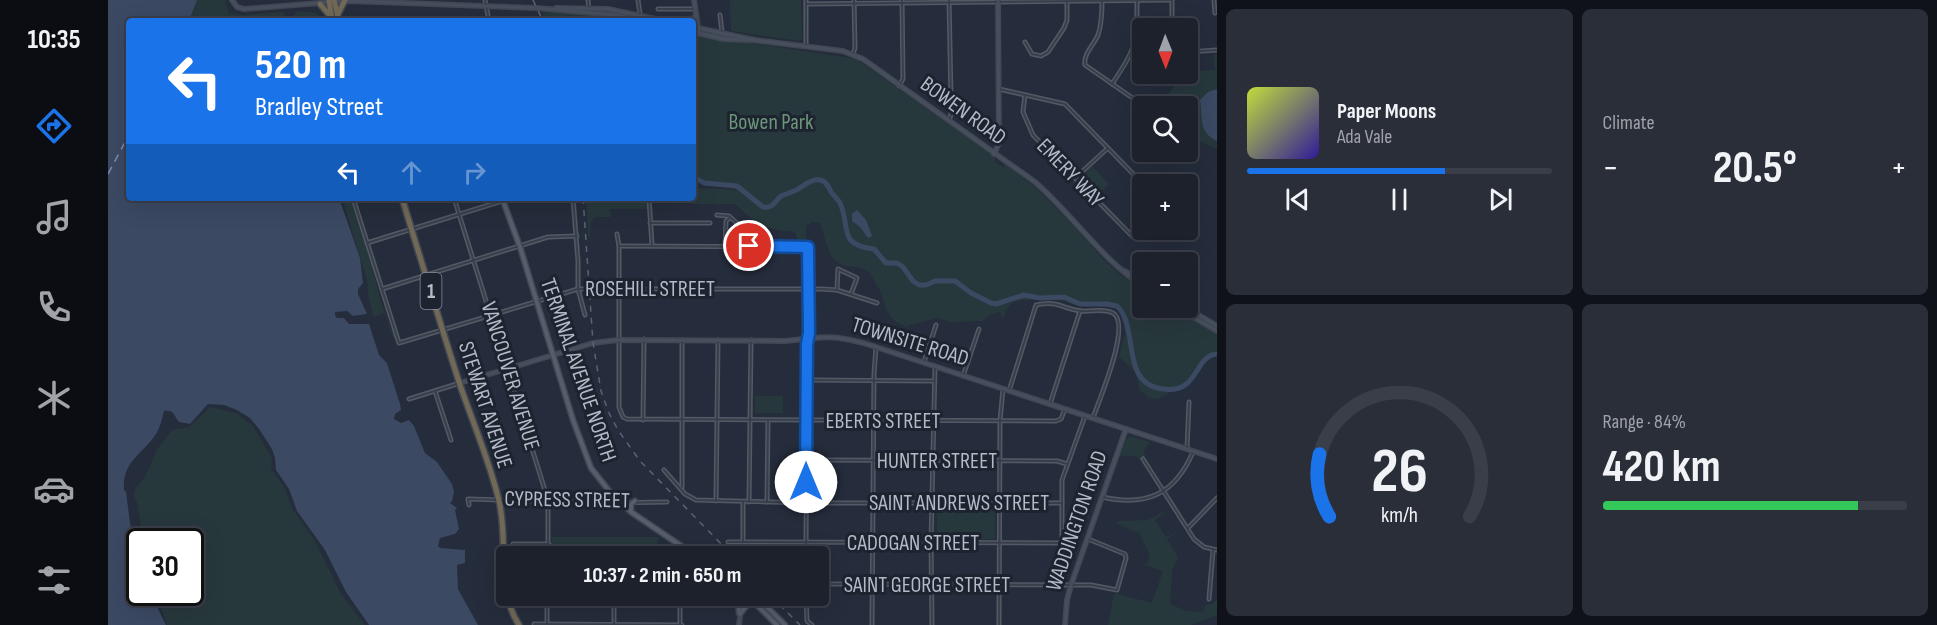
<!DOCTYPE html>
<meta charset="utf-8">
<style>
body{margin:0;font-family:"Sofia Sans Condensed",sans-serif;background:#292e38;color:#f1f3f6;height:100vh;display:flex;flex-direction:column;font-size:22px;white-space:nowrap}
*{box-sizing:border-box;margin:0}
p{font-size:20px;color:#a0a3a9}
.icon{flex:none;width:33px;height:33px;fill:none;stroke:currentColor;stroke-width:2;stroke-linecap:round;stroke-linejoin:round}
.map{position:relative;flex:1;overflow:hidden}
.panel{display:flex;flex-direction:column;gap:9px;padding:9px;background:#0f1218;width:720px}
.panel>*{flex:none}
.banner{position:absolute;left:18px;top:18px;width:570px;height:183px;border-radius:6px;box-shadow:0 6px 24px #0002,0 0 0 2px #3a3e48;background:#1a73e8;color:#fff;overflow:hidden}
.needle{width:39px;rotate:179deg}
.buttons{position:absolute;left:1024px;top:18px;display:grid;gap:12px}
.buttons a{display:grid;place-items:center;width:66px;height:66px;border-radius:6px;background:#1c212c;box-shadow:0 6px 24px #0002,0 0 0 2px #3a3e48;font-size:30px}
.speed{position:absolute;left:18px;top:528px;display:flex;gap:12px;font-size:30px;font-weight:700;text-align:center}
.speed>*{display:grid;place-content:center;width:78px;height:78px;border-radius:50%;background:#1c212c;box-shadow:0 6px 24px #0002,0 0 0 2px #3a3e48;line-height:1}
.speed .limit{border:3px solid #111;border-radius:9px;background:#fff;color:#111}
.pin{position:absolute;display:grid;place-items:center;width:51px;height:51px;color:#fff;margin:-26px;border:3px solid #fff;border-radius:50%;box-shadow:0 2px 6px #0007}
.me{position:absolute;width:66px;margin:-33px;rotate:0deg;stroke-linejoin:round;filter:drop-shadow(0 0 4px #0008)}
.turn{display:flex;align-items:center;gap:21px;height:126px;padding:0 30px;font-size:27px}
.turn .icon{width:78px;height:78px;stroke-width:2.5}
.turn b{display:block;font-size:42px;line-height:51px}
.lanes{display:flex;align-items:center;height:57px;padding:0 30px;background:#0003;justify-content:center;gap:30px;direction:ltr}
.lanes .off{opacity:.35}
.big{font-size:45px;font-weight:700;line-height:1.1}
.panel .tile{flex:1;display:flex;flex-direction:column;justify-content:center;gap:9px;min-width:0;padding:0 21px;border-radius:9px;background:#292e38}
.panel .dial{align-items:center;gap:0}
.dial svg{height:156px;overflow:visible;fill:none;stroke:#3a3e48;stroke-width:7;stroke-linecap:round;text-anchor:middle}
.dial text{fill:#f1f3f6;stroke:none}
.song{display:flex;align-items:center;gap:18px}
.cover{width:72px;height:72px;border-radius:9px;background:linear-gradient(135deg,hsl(70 70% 55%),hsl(250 70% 35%))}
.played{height:6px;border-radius:3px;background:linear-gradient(90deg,#1a73e8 65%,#3a3e48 65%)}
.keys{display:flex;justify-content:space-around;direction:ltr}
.heat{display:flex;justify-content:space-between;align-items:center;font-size:33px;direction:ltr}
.charge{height:9px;border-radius:4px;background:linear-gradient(90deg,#34c759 84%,#3a3e48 0)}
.panel .tiles{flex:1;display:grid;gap:9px;grid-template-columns:repeat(2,1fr)}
.trip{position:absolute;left:388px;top:546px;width:333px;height:60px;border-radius:6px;background:#1c212c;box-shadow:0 6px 24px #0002,0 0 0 2px #3a3e48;font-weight:700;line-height:60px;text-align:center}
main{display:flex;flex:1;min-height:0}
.tab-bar{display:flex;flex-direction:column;width:108px;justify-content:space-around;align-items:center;background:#0b0d12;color:#a0a3a9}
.tab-bar .icon{width:42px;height:42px}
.tab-bar .on{color:#1a73e8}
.tab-bar b{font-size:27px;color:#f1f3f6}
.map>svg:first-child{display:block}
.green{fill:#27383c}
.water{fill:#3b4963}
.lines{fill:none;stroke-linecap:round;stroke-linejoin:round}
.river{stroke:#3b4963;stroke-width:5}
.ferry{stroke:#7d8ead;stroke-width:1.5;stroke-dasharray:8 6;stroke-linecap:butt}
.street-casing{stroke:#535a66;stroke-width:5}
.secondary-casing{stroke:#414854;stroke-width:6}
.primary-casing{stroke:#414854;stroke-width:7}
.highway-casing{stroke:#404753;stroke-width:8}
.street{stroke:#383f4b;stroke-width:2}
.secondary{stroke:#474e5e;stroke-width:3}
.primary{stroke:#565e6b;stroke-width:4}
.highway{stroke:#716856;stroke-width:5}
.rail{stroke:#5b6272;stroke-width:1.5;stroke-dasharray:6 6;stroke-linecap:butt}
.route-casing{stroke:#114b97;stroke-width:15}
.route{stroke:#1a73e8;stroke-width:10}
.labels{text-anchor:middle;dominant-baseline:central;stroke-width:6;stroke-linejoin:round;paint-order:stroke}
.shield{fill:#1d2430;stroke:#878d9a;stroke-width:1.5}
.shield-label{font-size:21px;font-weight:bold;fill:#b4bac7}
.street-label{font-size:22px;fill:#b4bac7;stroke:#1d2430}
.park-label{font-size:22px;fill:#6c9679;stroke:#1d2430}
</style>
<main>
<nav class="tab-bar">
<b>10:35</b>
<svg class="icon on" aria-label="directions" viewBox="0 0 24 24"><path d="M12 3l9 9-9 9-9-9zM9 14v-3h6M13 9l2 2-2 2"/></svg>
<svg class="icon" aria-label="music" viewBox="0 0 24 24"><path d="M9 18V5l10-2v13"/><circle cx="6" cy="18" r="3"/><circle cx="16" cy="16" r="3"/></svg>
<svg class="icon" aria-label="phone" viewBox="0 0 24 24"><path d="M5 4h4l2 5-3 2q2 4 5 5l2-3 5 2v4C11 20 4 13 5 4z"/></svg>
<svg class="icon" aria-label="climate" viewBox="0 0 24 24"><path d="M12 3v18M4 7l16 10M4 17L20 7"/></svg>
<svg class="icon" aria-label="car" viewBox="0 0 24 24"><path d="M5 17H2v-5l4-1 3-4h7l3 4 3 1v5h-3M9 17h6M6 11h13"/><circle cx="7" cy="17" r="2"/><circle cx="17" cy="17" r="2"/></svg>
<svg class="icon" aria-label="filters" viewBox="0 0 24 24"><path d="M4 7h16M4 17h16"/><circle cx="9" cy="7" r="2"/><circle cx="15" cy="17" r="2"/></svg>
</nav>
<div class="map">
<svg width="1109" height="625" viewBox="0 0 1109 625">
<rect width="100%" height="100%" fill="#252c3b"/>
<!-- green -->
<g class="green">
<path d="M 89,0 L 117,0 L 121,14 L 136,15 L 174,12 L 177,15 L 178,21 L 81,21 Z"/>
<path d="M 622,0 L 693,0 L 694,39 L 692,41 L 623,31 Z"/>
<path d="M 189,11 C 200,14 210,8 215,21 L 186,21 L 186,15 Z"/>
<path d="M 434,12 L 501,13 L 527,21 L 438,21 Z"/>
<path d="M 585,34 L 748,59 L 887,157 L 887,162 L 896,168 L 896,163 L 929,189 L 958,218 L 999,263 L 1014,276 L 1035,288 L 1035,308 L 1071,308 L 1109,332 L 1109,355 L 1102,355 L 1090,374 L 1079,383 L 1050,399 L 1041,398 L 1031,389 L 1028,372 L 1011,357 L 1017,333 L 1012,312 C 998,302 983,308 967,305 C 962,304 958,301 953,300 C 945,298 938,299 930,300 C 910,300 900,298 895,320 L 892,312 L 882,314 L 875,321 L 843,322 L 830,318 L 801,325 L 800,327 C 772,318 781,303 767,282 C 765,278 762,273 759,271 C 749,263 735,271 725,258 C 719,250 716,234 712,223 L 704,222 L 698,226 L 698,241 L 690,241 L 687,232 C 657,229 649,226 628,204 L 585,204 L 584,200 L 589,198 L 587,188 C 601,189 616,188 628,191 C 616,181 598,189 585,181 Z"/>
<path d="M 1109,54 L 1109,149 L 1092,141 L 1087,135 L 1080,131 L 1080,106 L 1062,106 L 1060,94 L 1067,86 L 1086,80 L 1086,71 L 1107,70 L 1105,55 Z"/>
<path d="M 984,166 L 1001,184 L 989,196 L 972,178 Z"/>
<path d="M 234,198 L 243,198 C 247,211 253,224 257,237 C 265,267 274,319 291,343 L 285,338 L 276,313 L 268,316 L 266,318 L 261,300 L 259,280 Z"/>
<path d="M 478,198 L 540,198 L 540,209 L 502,209 L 503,217 L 487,217 L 483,221 L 482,237 L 480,235 Z"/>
<rect x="647" y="396" width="28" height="17"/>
<path d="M 102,407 L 130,414 L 140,423 L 143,423 L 164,458 L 163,469 L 177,488 L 184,508 L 207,541 L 233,594 L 257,625 L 59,625 L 50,600 L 45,593 L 82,592 L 82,542 L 35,541 L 30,506 L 26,495 L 28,487 L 37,477 L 50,448 L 64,430 L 81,427 Z"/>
<path d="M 1022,436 L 1042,442 L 1035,451 L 1038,456 L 1031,460 L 1028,456 L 1012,456 L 1018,440 Z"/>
<rect x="829" y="507" width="58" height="32"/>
<path d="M 1060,510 L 1047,520 L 1058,537 L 1073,530 L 1059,539 L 1070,557 L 1064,570 L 1062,604 L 1079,611 L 1095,612 L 1098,605 L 1105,604 L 1109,599 L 1109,615 L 1083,625 L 1000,625 L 1006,593 L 1044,603 L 1055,571 L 1024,560 L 1039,564 L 1042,555 L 1031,533 L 1008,523 L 1009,521 L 1040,520 Z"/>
<path d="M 444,537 L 551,537 L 548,547 L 551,556 L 502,556 L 502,547 L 444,546 Z"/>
</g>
<!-- water -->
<g class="water">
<path d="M 0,0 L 89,0 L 81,21 L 21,21 L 21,198 L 231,198 L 252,258 L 255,283 L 250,289 L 250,294 L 259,314 L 245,316 L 239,311 L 227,312 L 227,315 L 229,318 L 236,318 L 241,324 L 261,324 L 271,355 L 279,363 L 292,404 L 293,410 L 287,414 L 286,419 L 293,423 L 301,420 L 306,426 L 317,453 L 329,462 L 344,484 L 346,492 L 344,501 L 342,503 L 349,508 L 347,510 L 351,529 L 347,534 L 332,538 L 330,546 L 332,548 L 357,550 L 357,563 L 349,565 L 350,589 L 370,625 L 261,625 L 238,592 L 217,550 L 189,511 L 181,489 L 168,470 L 167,458 L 164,449 L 151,429 L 142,418 L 129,410 L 116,405 L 100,404 L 82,424 L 71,422 C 65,415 67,410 56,411 C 54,419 52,428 48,434 C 34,455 14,461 16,490 L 18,492 L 22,523 L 31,557 L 32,592 L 42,593 L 58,625 L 0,625 Z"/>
<path d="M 1109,89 L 1109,141 C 1090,132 1095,118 1092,100 L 1100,92 Z"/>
<path d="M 749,210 L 758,220 L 764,236 L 760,238 L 752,227 L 744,221 L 744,214 Z"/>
</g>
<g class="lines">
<!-- river -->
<path class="river" d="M 585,176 L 596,183 L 629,186 L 655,207 C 665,209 666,202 673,196 C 677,194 682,193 686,191 C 696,187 704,176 715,181 C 720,184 721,188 723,192 C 726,196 730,199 732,203 C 743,227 729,245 766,249 L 778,263 L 789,263 L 795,267 L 805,281 L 811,285 L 818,285 L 827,281 L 847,281 L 863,293 L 883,303 L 888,304 L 916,295 L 932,298 L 956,297 L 972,304 L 999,304 L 1009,306 C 1032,328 1011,384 1055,389 C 1092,394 1085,356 1109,354"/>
<!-- ferry -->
<path class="ferry" d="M 0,174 L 16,144 L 21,139"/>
<!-- street casing -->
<g class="street-casing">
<g id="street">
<path d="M 377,0 L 381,21"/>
<path d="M 480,0 L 481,10"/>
<path d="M 530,0 L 533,21"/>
<path d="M 698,0 L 698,45"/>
<path d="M 1064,0 L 1064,28"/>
<path d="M 1106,0 L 1107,13"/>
<path d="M 994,1 C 994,12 994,24 990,35 C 986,45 975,54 977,65 L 1036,106"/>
<path d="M 698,4 L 1064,0"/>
<path d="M 550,9 L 586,9"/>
<path d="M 612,15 L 614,32"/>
<path d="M 917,42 L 924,54 L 933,56 L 940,52 L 956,28 L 959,20 L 959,0"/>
<path d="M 1080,52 L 1109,50"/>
<path d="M 745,54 L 747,48 L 746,0"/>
<path d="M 1004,84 C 1028,48 1029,44 1029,1"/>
<path d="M 791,86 L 795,79 L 794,0"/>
<path d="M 891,89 L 957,104 L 1035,184"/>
<path d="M 917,95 L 915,112 L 925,135 L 1025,237 L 1030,239"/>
<path d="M 841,120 L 843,115 L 843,98 L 841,0"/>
<path d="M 967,178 L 1000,148"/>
<path d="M 245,198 L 291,343 L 470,289 L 713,289 L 729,290 L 769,303"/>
<path d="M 346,198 L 440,500 L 440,556"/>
<path d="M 465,198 L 470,261 L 470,289 L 477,315"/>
<path d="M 541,198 L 544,245"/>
<path d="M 609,215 L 621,216 L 642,235 L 657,241"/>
<path d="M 542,223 L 602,223"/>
<path d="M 618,231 L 638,231"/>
<path d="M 509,234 L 511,246 L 511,407 L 515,417 L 519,419 L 948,421 L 953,419 L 957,409"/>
<path d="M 259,243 L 394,201"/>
<path d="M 511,246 L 700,247 C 702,350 698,453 698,556"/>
<path d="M 617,246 L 618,221 L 622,218"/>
<path d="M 641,246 L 642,235"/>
<path d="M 274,289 L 440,237 L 469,236"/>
<path d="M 729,290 L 730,269 L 749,278 L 743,294"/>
<path d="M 816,362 L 828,325"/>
<path d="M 855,376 L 871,329"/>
<path d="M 699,380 L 825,381"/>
<path d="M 327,391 L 343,440"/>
<path d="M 901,391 L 928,305 C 951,300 954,309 973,311 C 984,312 995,308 1005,313 C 1024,324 991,400 985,418"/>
<path d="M 301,399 L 352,383"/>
<path d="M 942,404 L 972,311"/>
<path d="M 535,420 L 536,339"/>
<path d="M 1079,449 L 1081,402"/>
<path d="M 1035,459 L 1086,539 L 1096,547 L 1109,550"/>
<path d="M 698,460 L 949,461 L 959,464"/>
<path d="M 556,470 L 577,494 L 588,500 L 698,503 L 954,503"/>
<path d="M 574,487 L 574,340"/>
<path d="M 994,497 C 1039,507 1067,494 1085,452"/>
<path d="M 608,501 L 610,340"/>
<path d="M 641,502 L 643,340"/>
<path d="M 659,502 L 660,420"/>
<path d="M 361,505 L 360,499 L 500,503 L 559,502"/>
<path d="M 1080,528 L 1109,498"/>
<path d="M 620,542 L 954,543 L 954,480 L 977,416"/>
<path d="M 635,542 L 635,502"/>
<path d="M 405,544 L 441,544"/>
<path d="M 711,584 L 983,585 L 1009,590 L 1018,558 L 1017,554 L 980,539"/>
<path d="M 506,596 L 506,625"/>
<path d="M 698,596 L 699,621 L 704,625"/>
<path d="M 1101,599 L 1105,550"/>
<path d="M 426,624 L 574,625"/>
<path d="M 439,625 L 439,596"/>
<path d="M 572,625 L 572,601"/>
<path d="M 764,625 L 766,374 L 768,347"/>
<path d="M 824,625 L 823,543 L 827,366"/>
<path d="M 891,625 L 892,421 L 895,389"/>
</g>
</g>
<!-- secondary casing -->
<g class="secondary-casing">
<g id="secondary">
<path d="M 124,0 L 129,7 L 136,9 L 237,1 L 269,2 L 429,8 L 508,15 L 539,21"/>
<path d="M 586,0 L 591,34"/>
<path d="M 448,8 L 500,9 L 557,21"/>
<path d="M 584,21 L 588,15"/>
<path d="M 585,27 L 646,40 L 735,51 L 755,59 L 927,182 C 964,214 994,260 1035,286"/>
<path d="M 585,32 L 616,39 L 642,40"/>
<path d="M 886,154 L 891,143 L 890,0"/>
<path d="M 1017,271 L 1035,282"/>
<path d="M 1070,308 L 1109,331"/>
<path d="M 1079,308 L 1109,326"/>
<path d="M 352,383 L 485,343 L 510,340 L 677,341 C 687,340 696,339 706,338 C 728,335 748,340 768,347 L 1109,459"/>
<path d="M 631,625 L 633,608 L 640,597"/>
<path d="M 957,625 L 959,600 L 963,585 L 1018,429"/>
</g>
</g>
<!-- primary casing -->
<g class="primary-casing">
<g id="primary">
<path d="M 394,198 L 412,247 L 465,420 L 483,468 L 502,492 L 523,512 L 588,556"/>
<path d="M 497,502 L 502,499 L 502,493"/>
<path d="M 523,511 L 523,504 L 527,501"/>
<path d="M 580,550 L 594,556"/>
<path d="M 630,596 L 631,613"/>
<path d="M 640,596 L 669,625"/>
<path d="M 648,596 L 677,625"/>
<path d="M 632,614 L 639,605 L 649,604"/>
</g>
</g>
<!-- highway casing -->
<g class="highway-casing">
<g id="highway">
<path d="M 221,0 L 224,21"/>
<path d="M 226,0 L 231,21"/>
<path d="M 212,4 L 223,17"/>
<path d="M 229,16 L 237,0"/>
<path d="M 294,198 C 313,260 332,323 352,385 C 365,423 382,462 391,501 C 401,542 387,587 411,625"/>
</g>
</g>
<!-- street -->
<use href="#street" class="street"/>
<!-- secondary -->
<use href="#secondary" class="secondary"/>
<!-- primary -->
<use href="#primary" class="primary"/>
<!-- highway -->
<use href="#highway" class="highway"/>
<!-- rail -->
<g class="rail">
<path d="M 425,0 L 435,21"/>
<path d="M 475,198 L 485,343 L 493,391 L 501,413 L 510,430 L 532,461 L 625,556"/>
<path d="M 663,596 L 692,625"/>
</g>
</g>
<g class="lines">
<!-- route casing -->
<g class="route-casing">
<path id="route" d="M 641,246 L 700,247 L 701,333 L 699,344 L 698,482"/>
</g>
<!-- route -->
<use href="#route" class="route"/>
</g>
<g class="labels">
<!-- shield labels -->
<rect class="shield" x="312.5" y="273" width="21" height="36" rx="4.5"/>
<g class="shield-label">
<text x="323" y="291">1</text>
</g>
<!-- street labels -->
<g class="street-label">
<text transform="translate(855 111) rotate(36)">BOWEN ROAD</text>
<text transform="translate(962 173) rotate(46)">EMERY WAY</text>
<text x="542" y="289">ROSEHILL STREET</text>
<text transform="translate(802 342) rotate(17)">TOWNSITE ROAD</text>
<text transform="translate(470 370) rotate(71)">TERMINAL AVENUE NORTH</text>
<text transform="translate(402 376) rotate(73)">VANCOUVER AVENUE</text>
<text transform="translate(377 405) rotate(72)">STEWART AVENUE</text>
<text x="775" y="421">EBERTS STREET</text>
<text x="829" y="461">HUNTER STREET</text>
<text transform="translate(459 500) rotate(1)">CYPRESS STREET</text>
<text x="851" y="503">SAINT ANDREWS STREET</text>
<text transform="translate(969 521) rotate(-71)">WADDINGTON ROAD</text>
<text x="805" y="543">CADOGAN STREET</text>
<text x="819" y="585">SAINT GEORGE STREET</text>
</g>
<!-- park labels -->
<g class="park-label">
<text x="663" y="122">Bowen Park</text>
</g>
</g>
</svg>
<div class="buttons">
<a><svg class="needle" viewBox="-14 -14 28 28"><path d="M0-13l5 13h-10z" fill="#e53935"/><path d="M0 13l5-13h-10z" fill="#a0a3a9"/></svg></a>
<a><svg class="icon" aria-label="search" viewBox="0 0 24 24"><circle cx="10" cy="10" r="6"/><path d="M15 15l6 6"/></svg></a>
<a>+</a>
<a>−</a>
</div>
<div class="speed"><div class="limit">30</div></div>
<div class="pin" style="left:641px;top:246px;background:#d93025"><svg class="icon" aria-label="arrive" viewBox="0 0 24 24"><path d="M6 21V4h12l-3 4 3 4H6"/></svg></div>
<svg class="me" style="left:698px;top:482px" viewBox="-20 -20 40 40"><circle r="19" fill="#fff"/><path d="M0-13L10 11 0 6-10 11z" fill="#1a73e8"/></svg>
<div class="trip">10:37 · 2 min · 650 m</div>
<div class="banner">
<div class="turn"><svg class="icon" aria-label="left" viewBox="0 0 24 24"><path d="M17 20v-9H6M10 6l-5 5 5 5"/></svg><div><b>520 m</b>Bradley Street</div></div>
<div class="lanes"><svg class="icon" aria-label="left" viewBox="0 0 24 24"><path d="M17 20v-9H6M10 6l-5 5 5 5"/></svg><svg class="icon off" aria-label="ahead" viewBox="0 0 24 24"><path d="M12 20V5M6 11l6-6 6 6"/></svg><svg class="icon off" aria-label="right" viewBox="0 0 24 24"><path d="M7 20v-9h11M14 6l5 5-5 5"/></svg></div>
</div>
</div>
<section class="panel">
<div class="tiles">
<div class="tile">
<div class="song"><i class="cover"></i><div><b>Paper Moons</b><p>Ada Vale</p></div></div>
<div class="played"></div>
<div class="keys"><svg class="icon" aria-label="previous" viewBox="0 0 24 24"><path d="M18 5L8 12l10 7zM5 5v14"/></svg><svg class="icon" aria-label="pause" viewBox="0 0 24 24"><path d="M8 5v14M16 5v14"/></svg><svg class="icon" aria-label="next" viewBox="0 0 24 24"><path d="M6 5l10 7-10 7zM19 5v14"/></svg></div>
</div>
<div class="tile"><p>Climate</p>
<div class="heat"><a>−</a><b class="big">20.5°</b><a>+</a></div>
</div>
<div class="tile dial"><svg viewBox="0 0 100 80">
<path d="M14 69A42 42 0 1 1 86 69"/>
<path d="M14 69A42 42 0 0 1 9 37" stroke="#1a73e8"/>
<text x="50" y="56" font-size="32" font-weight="700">26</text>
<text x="50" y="72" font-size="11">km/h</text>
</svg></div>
<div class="tile"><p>Range · 84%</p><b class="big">420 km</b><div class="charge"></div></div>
</div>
</section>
</main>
